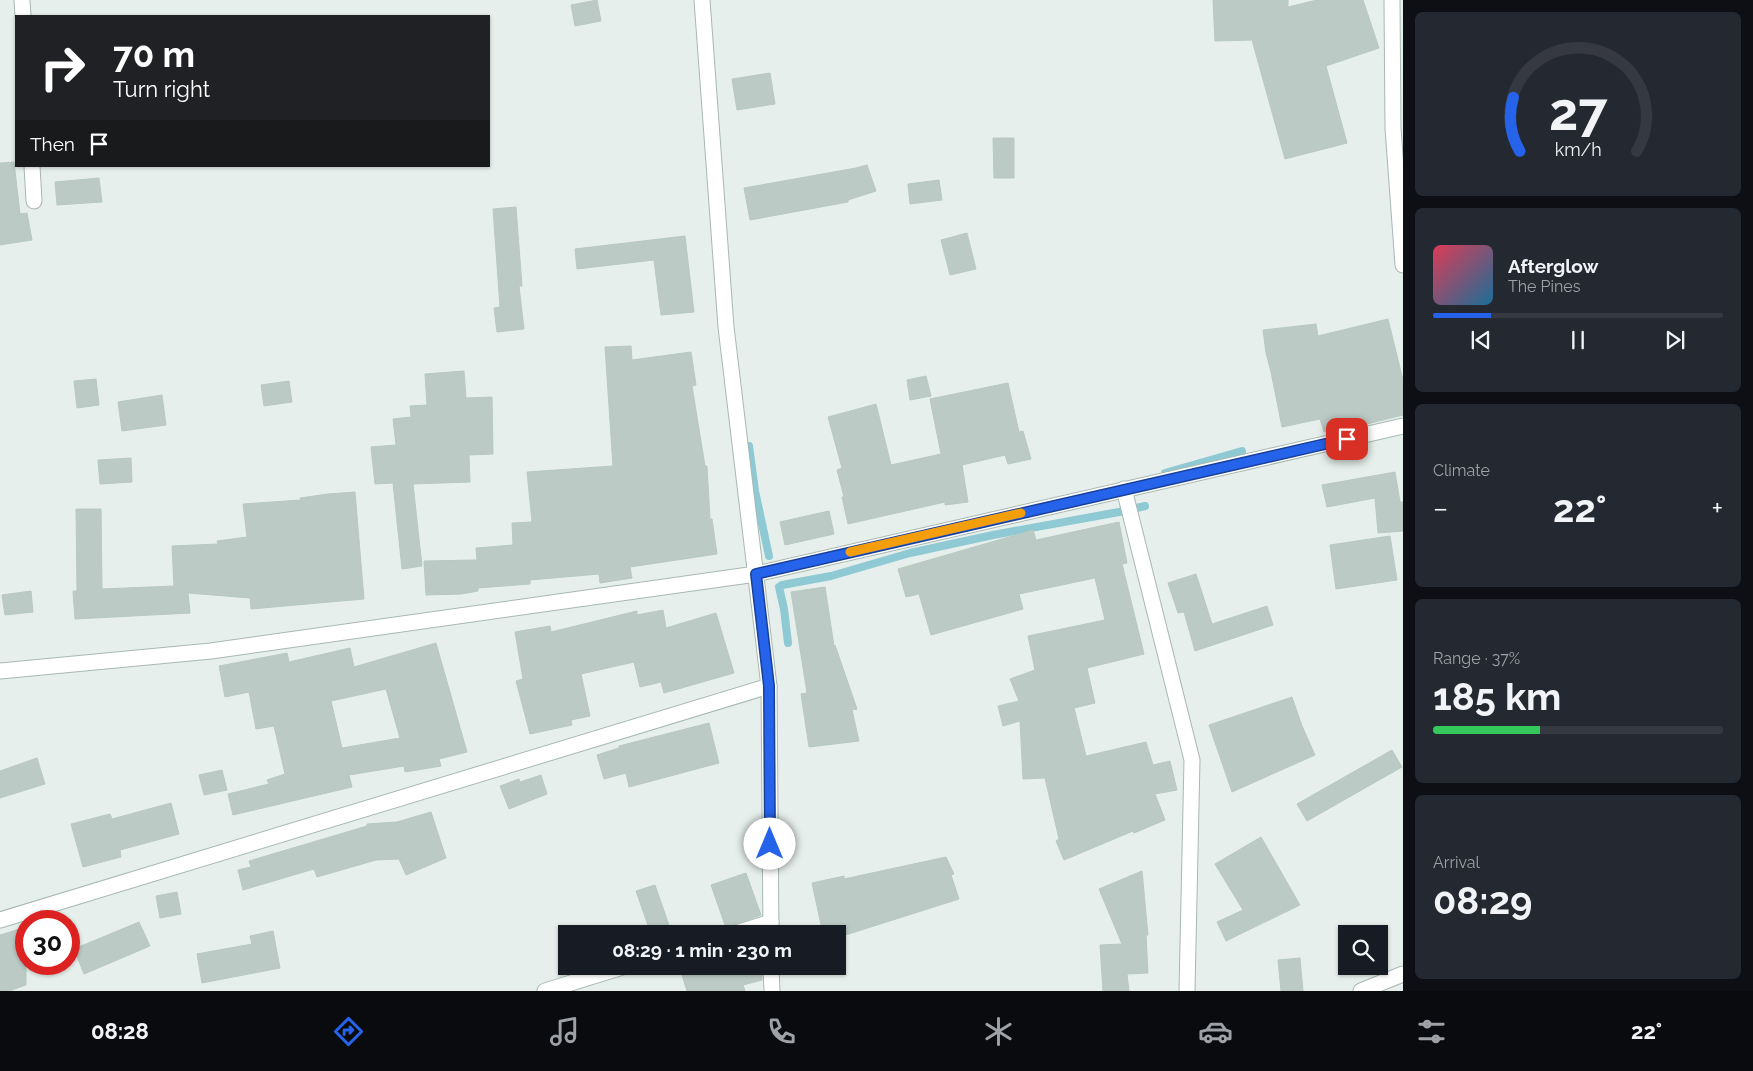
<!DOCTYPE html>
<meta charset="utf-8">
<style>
body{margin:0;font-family:Raleway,sans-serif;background:#242831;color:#f1f3f6;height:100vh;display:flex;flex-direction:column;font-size:19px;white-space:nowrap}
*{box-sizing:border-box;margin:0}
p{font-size:16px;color:#9ea1a6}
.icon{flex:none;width:28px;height:28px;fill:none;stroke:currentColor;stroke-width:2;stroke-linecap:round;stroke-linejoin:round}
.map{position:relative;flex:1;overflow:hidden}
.drawer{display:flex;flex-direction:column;gap:12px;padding:12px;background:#0d0f14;width:350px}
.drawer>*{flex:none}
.banner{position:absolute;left:15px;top:15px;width:475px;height:152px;border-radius:0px;box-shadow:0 1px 4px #0004;background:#202124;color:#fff;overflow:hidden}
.buttons{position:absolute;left:1338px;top:925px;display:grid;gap:10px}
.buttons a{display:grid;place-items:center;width:50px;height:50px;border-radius:0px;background:#171b24;box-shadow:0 1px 4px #0004;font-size:25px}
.speed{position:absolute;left:15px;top:910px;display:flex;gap:10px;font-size:25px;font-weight:700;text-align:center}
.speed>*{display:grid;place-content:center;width:65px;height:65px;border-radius:50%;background:#171b24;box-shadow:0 1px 4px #0004;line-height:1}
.speed .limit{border:8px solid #d22;background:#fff;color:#111}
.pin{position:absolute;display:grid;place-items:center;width:42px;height:42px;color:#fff;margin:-21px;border-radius:10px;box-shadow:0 2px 8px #0006}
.me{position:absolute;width:55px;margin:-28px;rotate:0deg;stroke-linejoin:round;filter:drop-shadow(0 0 4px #0008)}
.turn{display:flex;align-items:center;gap:18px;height:105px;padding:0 15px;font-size:22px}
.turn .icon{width:65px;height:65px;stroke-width:2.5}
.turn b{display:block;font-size:35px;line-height:42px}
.then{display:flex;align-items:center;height:48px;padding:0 15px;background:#0003;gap:10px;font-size:19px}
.big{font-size:38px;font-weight:700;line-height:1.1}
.drawer .tile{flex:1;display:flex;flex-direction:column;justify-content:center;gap:8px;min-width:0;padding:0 18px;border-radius:8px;background:#242831}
.drawer .dial{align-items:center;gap:0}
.dial svg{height:130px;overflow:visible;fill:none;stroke:#363941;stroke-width:7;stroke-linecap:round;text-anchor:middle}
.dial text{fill:#f1f3f6;stroke:none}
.song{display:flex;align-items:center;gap:15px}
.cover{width:60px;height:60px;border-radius:8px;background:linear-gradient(135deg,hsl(350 70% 55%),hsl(200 70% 35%))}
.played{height:5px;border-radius:2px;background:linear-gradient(90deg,#2563eb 20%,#363941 20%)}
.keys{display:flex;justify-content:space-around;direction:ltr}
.heat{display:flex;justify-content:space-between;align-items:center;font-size:28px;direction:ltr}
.charge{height:8px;border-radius:4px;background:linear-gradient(90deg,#34c759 37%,#363941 0)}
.trip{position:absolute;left:558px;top:925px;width:288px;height:50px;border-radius:0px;background:#171b24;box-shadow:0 1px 4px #0004;font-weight:700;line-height:50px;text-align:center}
.tab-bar{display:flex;height:80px;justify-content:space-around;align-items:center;background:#090b0e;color:#9ea1a6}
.tab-bar .icon{width:35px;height:35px}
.tab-bar .current{color:#2563eb}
.tab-bar b{font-size:22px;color:#f1f3f6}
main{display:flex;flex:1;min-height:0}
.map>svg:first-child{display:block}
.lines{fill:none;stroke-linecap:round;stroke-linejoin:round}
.stream{stroke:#8ec9d4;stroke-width:8}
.building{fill:#bbcac4;stroke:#b8c9c2;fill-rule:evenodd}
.minor-casing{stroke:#a8b8b2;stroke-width:17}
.minor{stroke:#fff;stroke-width:15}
.route-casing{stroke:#184099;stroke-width:12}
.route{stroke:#2563eb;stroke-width:9}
.slow{stroke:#f59e0b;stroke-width:9}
</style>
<main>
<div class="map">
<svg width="1403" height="991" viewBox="0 0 1403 991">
<rect width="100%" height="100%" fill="#e6efeb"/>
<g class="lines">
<!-- stream -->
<g class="stream">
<path d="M 749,446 L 755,491 L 769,556"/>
<path d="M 1165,473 L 1242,451"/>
<path d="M 782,585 L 831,576 L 910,553 L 993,535 L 1119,512 L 1145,506"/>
<path d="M 779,587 L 784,609 L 788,643"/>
</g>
</g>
<!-- building -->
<g class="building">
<path d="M 597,0 L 601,21 L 575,26 L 571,5 Z"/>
<path d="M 1213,0 L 1288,0 L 1288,7 L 1317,0 L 1363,0 L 1379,48 L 1326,66 L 1347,143 L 1285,159 L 1252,40 L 1215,41 Z"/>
<path d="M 770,73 L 775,104 L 737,110 L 732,79 Z"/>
<path d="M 993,138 L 1014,138 L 1014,178 L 994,178 Z"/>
<path d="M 14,162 L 20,214 L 27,213 L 32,240 L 0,245 L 0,163 Z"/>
<path d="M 867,165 L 876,191 L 848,200 L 848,202 L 750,220 L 744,188 L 856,168 Z"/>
<path d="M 99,178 L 102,202 L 57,205 L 55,182 Z"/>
<path d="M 939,180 L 942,200 L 910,204 L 908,184 Z"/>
<path d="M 516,207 L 522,286 L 519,286 L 524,329 L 497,332 L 494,308 L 500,307 L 493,209 Z"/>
<path d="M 967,233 L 976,269 L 950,275 L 941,240 Z"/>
<path d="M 685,236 L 694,312 L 661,315 L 654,260 L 577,269 L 575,249 Z"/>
<path d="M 1388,319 L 1403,380 L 1403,415 L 1351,428 L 1350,426 L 1324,432 L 1320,419 L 1282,427 L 1271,372 L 1266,353 L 1263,330 L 1316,324 L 1318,336 Z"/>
<path d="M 631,346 L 632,360 L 691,352 L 696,385 L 692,386 L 705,466 L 707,466 L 710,519 L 712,519 L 717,554 L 630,567 L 632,578 L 600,583 L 599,574 L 530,580 L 530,584 L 478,588 L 478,591 L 461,594 L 426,595 L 424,561 L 477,560 L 476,548 L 513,545 L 512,523 L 532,522 L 527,472 L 613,466 L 605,347 Z"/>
<path d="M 464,371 L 466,398 L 492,397 L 493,454 L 469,455 L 470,482 L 413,484 L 422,566 L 402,569 L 393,483 L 375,484 L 371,447 L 396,445 L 393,419 L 411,417 L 410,406 L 427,405 L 425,374 Z"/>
<path d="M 926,376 L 931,396 L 910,400 L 907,380 Z"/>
<path d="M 96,379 L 99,405 L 77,408 L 74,381 Z"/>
<path d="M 289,381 L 292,402 L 264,406 L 261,385 Z"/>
<path d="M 1008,383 L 1019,432 L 1023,431 L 1031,459 L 1008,464 L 1005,455 L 962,465 L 968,502 L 945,505 L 945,502 L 848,524 L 842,497 L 844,497 L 837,470 L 842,468 L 828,417 L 876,404 L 891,465 L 941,454 L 930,399 Z"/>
<path d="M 162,395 L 166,425 L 122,431 L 118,402 Z"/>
<path d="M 131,458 L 132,482 L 100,484 L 98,460 Z"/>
<path d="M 1395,472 L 1400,502 L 1403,502 L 1403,531 L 1378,533 L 1375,498 L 1327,507 L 1322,485 Z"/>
<path d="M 355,492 L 364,599 L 251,609 L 250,598 L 188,593 L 190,613 L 75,619 L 73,591 L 77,591 L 76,509 L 101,509 L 102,589 L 174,586 L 172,546 L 218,544 L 217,541 L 247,537 L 243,504 L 301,500 L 300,498 L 328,494 Z"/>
<path d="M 829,511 L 834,534 L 785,545 L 780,522 Z"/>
<path d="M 1119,522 L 1127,563 L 1122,564 L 1144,654 L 1087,668 L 1095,703 L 1074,708 L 1086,756 L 1146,742 L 1153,765 L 1170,761 L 1177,790 L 1155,794 L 1165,820 L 1134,833 L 1133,831 L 1064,860 L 1056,841 L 1059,839 L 1045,778 L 1023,779 L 1020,721 L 1003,726 L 998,706 L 1019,701 L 1010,679 L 1035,670 L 1028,636 L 1105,620 L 1095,578 L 1019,594 L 1023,609 L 931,635 L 919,594 L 906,597 L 898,569 L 1033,530 L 1036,540 Z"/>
<path d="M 1390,536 L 1397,580 L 1336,589 L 1330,545 Z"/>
<path d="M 1196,574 L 1212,624 L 1267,606 L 1273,625 L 1195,651 L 1184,612 L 1178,613 L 1168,583 Z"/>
<path d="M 825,587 L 834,646 L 835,645 L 857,709 L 852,710 L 859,741 L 809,747 L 801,694 L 807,693 L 791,592 Z"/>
<path d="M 31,591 L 33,612 L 5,615 L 2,595 Z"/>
<path d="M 663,610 L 666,628 L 716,613 L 734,673 L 664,693 L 661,682 L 640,687 L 634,662 L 581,674 L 590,716 L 571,720 L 572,725 L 530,734 L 516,681 L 523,679 L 515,632 L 550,626 L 551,632 L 637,611 L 637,615 Z"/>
<path d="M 436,643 L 467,752 L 439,759 L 441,766 L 405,772 L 404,766 L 349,775 L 352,787 L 233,815 L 228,794 L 269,784 L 267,780 L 285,774 L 274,726 L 256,729 L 249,692 L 225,697 L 219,666 L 287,653 L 289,662 L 350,648 L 354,667 ZM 386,689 L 400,738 L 342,748 L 331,701 Z"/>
<path d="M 1292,697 L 1302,726 L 1315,755 L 1232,792 L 1209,725 Z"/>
<path d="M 709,723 L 719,763 L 629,787 L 626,773 L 604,779 L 597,755 L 619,748 L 619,746 Z"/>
<path d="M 1392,750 L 1402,767 L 1307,821 L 1297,804 Z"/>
<path d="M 37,758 L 45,784 L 0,798 L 0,771 Z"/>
<path d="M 222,770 L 227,790 L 204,795 L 199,775 Z"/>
<path d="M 541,775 L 547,794 L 509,809 L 500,786 L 519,779 L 520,782 Z"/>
<path d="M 171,803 L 179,834 L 120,850 L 121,857 L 83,867 L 71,824 L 110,814 L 112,819 Z"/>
<path d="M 431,812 L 446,858 L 406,875 L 399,859 L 376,860 L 317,877 L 314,869 L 243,890 L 238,870 L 251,867 L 249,861 L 367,826 L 367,824 L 397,822 Z"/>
<path d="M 1261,837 L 1300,905 L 1226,941 L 1217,922 L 1243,910 L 1215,864 Z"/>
<path d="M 946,857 L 954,874 L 951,875 L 959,899 L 836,938 L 836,934 L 823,934 L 812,883 L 844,876 L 844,879 Z"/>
<path d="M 1142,871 L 1148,935 L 1146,935 L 1148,973 L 1127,974 L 1129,991 L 1103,991 L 1100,945 L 1122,944 L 1099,889 Z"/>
<path d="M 746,873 L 761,915 L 726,928 L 711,885 Z"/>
<path d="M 655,885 L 672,934 L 651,934 L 636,891 Z"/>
<path d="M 177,892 L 181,914 L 160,918 L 156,896 Z"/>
<path d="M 139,922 L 150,946 L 84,974 L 74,949 Z"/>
<path d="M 26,927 L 26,985 L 9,991 L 0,991 L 0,935 Z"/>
<path d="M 273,931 L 280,968 L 202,983 L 197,954 L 252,944 L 250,936 Z"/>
<path d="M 1300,958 L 1303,991 L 1281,991 L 1278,960 Z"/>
<path d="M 701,966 L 762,966 L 762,980 L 743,985 L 745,991 L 687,991 L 681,972 Z"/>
</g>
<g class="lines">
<!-- minor casing -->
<g class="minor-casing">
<g id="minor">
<path d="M 22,0 L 23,16"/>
<path d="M 702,0 L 726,327 L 769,686 L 771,934"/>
<path d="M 1392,0 L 1393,128 L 1403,265"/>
<path d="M 32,166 L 34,201"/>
<path d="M 1124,489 L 1192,760 L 1187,991"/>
<path d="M 0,671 L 211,651 L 756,574 L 1403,426"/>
<path d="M 0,920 L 769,686"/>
<path d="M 733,934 L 771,922"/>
<path d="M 771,966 L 772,991"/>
<path d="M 545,991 L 626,966"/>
<path d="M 1361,991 L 1403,974"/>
</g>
</g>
<!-- minor -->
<use href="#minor" class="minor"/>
</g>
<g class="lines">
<!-- route casing -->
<g class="route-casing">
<path id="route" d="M 770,844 L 769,686 L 756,574 L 1347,439"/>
</g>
<!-- route -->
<use href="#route" class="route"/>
<!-- slow -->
<path class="slow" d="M 850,552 L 1021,513"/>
</g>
</svg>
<div class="buttons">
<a><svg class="icon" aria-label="search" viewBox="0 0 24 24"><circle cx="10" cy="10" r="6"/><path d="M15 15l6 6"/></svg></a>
</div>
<div class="speed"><div class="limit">30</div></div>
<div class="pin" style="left:1347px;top:439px;background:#d93025"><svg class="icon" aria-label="arrive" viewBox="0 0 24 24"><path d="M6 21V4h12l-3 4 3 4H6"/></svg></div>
<svg class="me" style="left:770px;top:844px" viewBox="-20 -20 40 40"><circle r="19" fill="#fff"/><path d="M0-13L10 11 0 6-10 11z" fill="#2563eb"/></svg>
<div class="trip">08:29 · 1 min · 230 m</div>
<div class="banner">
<div class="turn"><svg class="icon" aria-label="right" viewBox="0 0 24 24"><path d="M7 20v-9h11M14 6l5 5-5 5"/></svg><div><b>70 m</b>Turn right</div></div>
<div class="then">Then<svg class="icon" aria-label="arrive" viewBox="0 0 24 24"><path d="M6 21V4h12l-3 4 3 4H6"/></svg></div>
</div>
</div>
<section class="drawer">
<div class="tile dial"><svg viewBox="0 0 100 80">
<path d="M14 69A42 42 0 1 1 86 69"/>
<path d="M14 69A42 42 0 0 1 10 36" stroke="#2563eb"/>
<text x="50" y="56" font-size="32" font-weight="700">27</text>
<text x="50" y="72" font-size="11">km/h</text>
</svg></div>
<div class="tile">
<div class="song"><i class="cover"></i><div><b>Afterglow</b><p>The Pines</p></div></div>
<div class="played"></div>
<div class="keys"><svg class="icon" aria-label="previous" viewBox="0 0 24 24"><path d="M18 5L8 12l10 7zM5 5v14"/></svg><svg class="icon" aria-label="pause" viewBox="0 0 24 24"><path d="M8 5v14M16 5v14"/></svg><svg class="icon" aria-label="next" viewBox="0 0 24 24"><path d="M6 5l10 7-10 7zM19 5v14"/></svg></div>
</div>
<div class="tile"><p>Climate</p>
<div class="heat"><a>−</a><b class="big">22°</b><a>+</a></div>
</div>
<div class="tile"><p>Range · 37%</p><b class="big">185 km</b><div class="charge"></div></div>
<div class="tile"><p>Arrival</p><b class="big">08:29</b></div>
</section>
</main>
<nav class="tab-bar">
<b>08:28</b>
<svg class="icon current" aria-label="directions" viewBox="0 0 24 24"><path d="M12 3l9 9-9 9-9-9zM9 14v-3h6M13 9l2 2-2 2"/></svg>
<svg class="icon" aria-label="music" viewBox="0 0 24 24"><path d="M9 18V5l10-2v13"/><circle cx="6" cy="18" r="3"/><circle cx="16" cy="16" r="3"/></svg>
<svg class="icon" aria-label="phone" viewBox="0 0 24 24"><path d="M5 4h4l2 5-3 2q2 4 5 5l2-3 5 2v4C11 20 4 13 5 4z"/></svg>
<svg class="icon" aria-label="climate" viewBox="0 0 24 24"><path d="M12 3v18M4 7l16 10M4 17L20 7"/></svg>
<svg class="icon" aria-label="car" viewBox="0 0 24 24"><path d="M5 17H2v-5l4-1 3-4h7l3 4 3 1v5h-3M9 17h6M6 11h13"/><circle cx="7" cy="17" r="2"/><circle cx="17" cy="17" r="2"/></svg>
<svg class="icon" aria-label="filters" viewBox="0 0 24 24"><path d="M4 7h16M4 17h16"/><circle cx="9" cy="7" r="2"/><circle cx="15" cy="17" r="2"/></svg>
<b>22°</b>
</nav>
